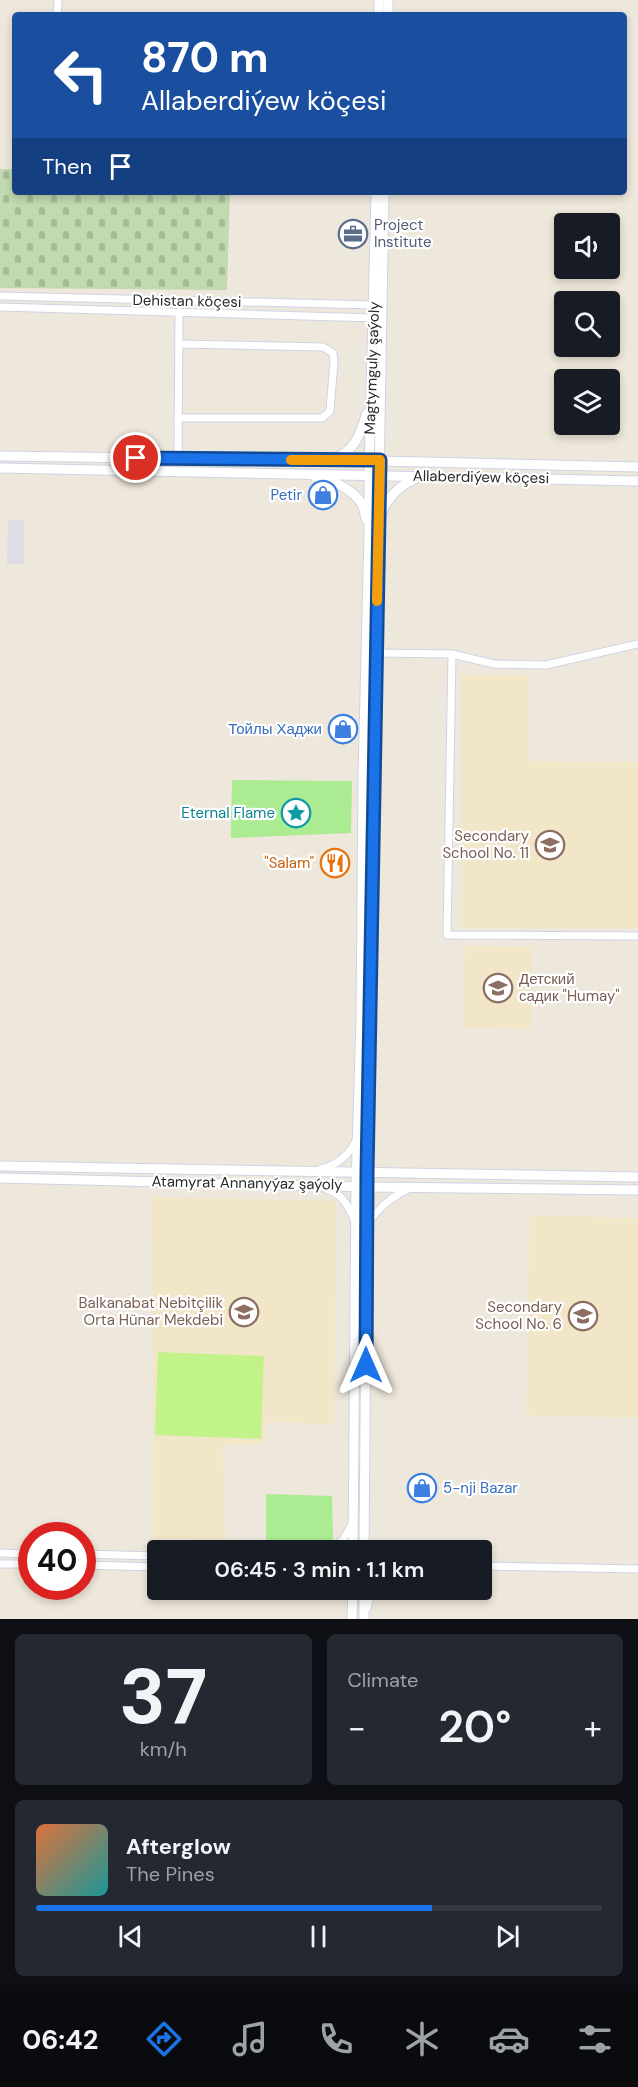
<!DOCTYPE html>
<meta charset="utf-8">
<style>
body{margin:0;font-family:"DM Sans",sans-serif;background:#242831;color:#f1f3f6;height:100vh;display:flex;flex-direction:column;font-size:22px;white-space:nowrap}
*{box-sizing:border-box;margin:0}
p{font-size:20px;color:#9ea1a6}
.icon{flex:none;width:33px;height:33px;fill:none;stroke:currentColor;stroke-width:2;stroke-linecap:round;stroke-linejoin:round}
.map{position:relative;height:1619px;overflow:hidden}
.details{display:flex;flex-direction:column;gap:15px;padding:15px;background:#0d0f14;flex:1}
.details>*{flex:none}
.banner{position:absolute;left:12px;top:12px;width:615px;height:183px;border-radius:6px;box-shadow:0 3px 9px #0003;background:#1a4fa0;color:#fff;overflow:hidden}
.fabs{position:absolute;left:554px;top:213px;display:grid;gap:12px}
.fabs a{display:grid;place-items:center;width:66px;height:66px;border-radius:6px;background:#171b24;box-shadow:0 3px 9px #0003;font-size:30px}
.speed{position:absolute;left:18px;top:1522px;display:flex;gap:12px;font-size:30px;font-weight:700;text-align:center}
.speed>*{display:grid;place-content:center;width:78px;height:78px;border-radius:50%;background:#171b24;box-shadow:0 3px 9px #0003;line-height:1}
.speed .limit{border:9px solid #d22;background:#fff;color:#111}
.pin{position:absolute;display:grid;place-items:center;width:51px;height:51px;color:#fff;margin:-26px;border:3px solid #fff;border-radius:50%;box-shadow:0 2px 6px #0007}
.me{position:absolute;width:66px;margin:-33px;rotate:0deg;stroke-linejoin:round;filter:drop-shadow(0 0 4px #0008)}
.turn{display:flex;align-items:center;gap:21px;height:126px;padding:0 30px;font-size:27px}
.turn .icon{width:78px;height:78px;stroke-width:2.5}
.turn b{display:block;font-size:42px;line-height:51px}
.then{display:flex;align-items:center;height:57px;padding:0 30px;background:#0003;gap:12px;font-size:22px}
.big{font-size:45px;font-weight:600;line-height:1.1}
.details .tile{flex:1;display:flex;flex-direction:column;justify-content:center;gap:9px;min-width:0;padding:0 21px;border-radius:9px;background:#242831}
.details .dial{align-items:center;gap:0}
.dial b{font-size:78px;line-height:1}
.song{display:flex;align-items:center;gap:18px}
.cover{width:72px;height:72px;border-radius:9px;background:linear-gradient(135deg,hsl(20 70% 55%),hsl(180 70% 35%))}
.played{height:6px;border-radius:3px;background:linear-gradient(90deg,#1a73e8 70%,#363941 70%)}
.keys{display:flex;justify-content:space-around;direction:ltr}
.heat{display:flex;justify-content:space-between;align-items:center;font-size:33px;direction:ltr}
.details .tiles{flex:1;display:grid;gap:15px;grid-template-columns:1fr 1fr}
.tile:last-child{grid-column:span 2}
.trip{position:absolute;left:147px;top:1540px;width:345px;height:60px;border-radius:6px;background:#171b24;box-shadow:0 3px 9px #0003;font-weight:600;line-height:60px;text-align:center}
.dock{display:flex;height:96px;justify-content:space-around;align-items:center;background:#090b0e;color:#9ea1a6}
.dock .icon{width:42px;height:42px}
.dock .on{color:#1a73e8}
.dock b{font-size:27px;color:#f1f3f6}
.map>svg:first-child{display:block}
.industrial{fill:#dfdce6}
.education{fill:#f2e6c8}
.grass{fill:#abeb91}
.cemetery{fill:url(#cemetery-stones)}
.pitch{fill:#c2f38b}
.lines{fill:none;stroke-linecap:round;stroke-linejoin:round}
.street-casing{stroke:#d0d3e5;stroke-width:9}
.secondary-casing{stroke:#d0d3e5;stroke-width:11}
.street{stroke:#fff;stroke-width:7}
.secondary{stroke:#fff;stroke-width:9}
.route-casing{stroke:#114b97;stroke-width:15}
.route{stroke:#1a73e8;stroke-width:10}
.slow{stroke:#f59e0b;stroke-width:10}
.labels{text-anchor:middle;dominant-baseline:central;stroke-width:4.5;stroke-linejoin:round;paint-order:stroke}
.service-label{font-size:15px;fill:#4e5e75;stroke:#fff;text-anchor:start}
.street-label{font-size:15px;fill:#2a2a2a;stroke:#fff}
.shop-label{font-size:15px;fill:#366cbe;stroke:#fff;text-anchor:end}
.culture-label{font-size:15px;fill:#0d838f;stroke:#fff;text-anchor:end}
.education-label{font-size:15px;fill:#785e54;stroke:#fff;text-anchor:end}
.food-label{font-size:15px;fill:#c56008;stroke:#fff;text-anchor:end}
</style>
<div class="map">
<svg width="638" height="1619" viewBox="0 0 638 1619">
<defs>
<pattern id="cemetery-stones" width="16" height="16" patternUnits="userSpaceOnUse" patternTransform="scale(1.5)"><rect width="16" height="16" fill="#c2dab0"/><path d="M2 7V4a2 2 0 0 1 4 0v3zM10 15v-3a2 2 0 0 1 4 0v3z" fill="#a7bb98"/></pattern>
</defs>
<rect width="100%" height="100%" fill="#eee7db"/>
<!-- industrial -->
<path class="industrial" d="M 8,520 L 24,520 L 24,564 L 7,564 Z"/>
<!-- education -->
<g class="education">
<path d="M 461,675 L 528,675 L 528,761 L 638,762 L 638,928 L 462,928 Z"/>
<path d="M 465,946 L 532,947 L 531,1029 L 464,1028 Z"/>
<path d="M 152,1197 L 336,1201 L 334,1424 L 267,1422 L 264,1445 L 222,1445 L 226,1540 L 154,1538 Z"/>
<path d="M 530,1215 L 638,1218 L 638,1416 L 637,1418 L 526,1415 Z"/>
</g>
<!-- grass -->
<g class="grass">
<path d="M 232,780 L 352,781 L 351,833 L 231,838 Z"/>
<path d="M 266,1494 L 332,1496 L 333,1539 L 326,1546 L 266,1546 Z"/>
</g>
<!-- cemetery -->
<path class="cemetery" d="M 0,169 L 15,169 L 15,192 L 230,192 L 227,290 L 0,288 Z"/>
<!-- pitch -->
<path class="pitch" d="M 158,1352 L 264,1356 L 261,1439 L 155,1435 Z"/>
<g class="lines">
<!-- street casing -->
<g class="street-casing">
<g id="street">
<path d="M 57,15 L 58,0"/>
<path d="M 0,296 L 375,305"/>
<path d="M 0,307 L 374,318"/>
<path d="M 178,418 L 322,418 L 330,411 L 334,361 L 333,353 L 323,347 L 179,344"/>
<path d="M 178,458 L 179,312"/>
<path d="M 376,653 L 452,654 L 494,664 L 546,665 L 638,644"/>
<path d="M 452,654 L 447,935 L 638,936"/>
<path d="M 321,1169 C 337,1165 351,1154 357,1138"/>
<path d="M 326,1189 C 341,1193 348,1205 354,1219"/>
<path d="M 367,1225 C 379,1207 391,1197 410,1188"/>
<path d="M 328,1551 L 343,1540 L 352,1524"/>
<path d="M 0,1553 L 32,1554"/>
<path d="M 82,1554 L 158,1556"/>
<path d="M 0,1564 L 32,1564"/>
<path d="M 82,1565 L 158,1567"/>
<path d="M 482,1566 L 638,1569"/>
<path d="M 367,1608 L 372,1590"/>
</g>
</g>
<!-- secondary casing -->
<g class="secondary-casing">
<g id="secondary">
<path d="M 379,15 L 379,0"/>
<path d="M 388,15 L 388,0"/>
<path d="M 0,456 L 379,461 L 638,467"/>
<path d="M 335,458 C 356,451 361,431 367,413"/>
<path d="M 0,468 L 638,481"/>
<path d="M 315,477 C 331,479 354,490 362,504 C 364,508 365,514 366,519"/>
<path d="M 380,517 C 387,497 400,484 420,477"/>
<path d="M 0,1166 L 638,1177"/>
<path d="M 0,1178 L 367,1187 L 638,1190"/>
<path d="M 353,1551 L 356,1186 L 361,1018 L 363,776 L 369,533 L 369,474 L 376,192"/>
<path d="M 364,1551 L 367,1172 L 384,192"/>
<path d="M 352,1619 L 353,1590"/>
<path d="M 364,1619 L 364,1590"/>
</g>
</g>
<!-- street -->
<use href="#street" class="street"/>
<!-- secondary -->
<use href="#secondary" class="secondary"/>
</g>
<g class="lines">
<!-- route casing -->
<g class="route-casing">
<path id="route" d="M 136,458 L 380,460 L 367,1173 L 366,1365"/>
</g>
<!-- route -->
<use href="#route" class="route"/>
<!-- slow -->
<path class="slow" d="M 291,460 L 380,460 L 377,601"/>
</g>
<!-- icons -->
<defs>
<g id="office-ring" transform="scale(1.5)"><circle r="9.5" fill="#fff" stroke="#5c6f8a" stroke-width="1.5"/><path d="M-6-3h4V-5.5h4V-3h4V5H-6ZM-1-4.5V-3h2v-1.5ZM-6 0V1H6V0Z" fill="#5c6f8a"/></g>
<g id="shop-ring" transform="scale(1.5)"><circle r="9.5" fill="#fff" stroke="#3f7fe0" stroke-width="1.5"/><path d="M-5-2.5h2.3a2.7 3.5 0 0 1 5.4 0H5L5.5 6h-11ZM-1.5-2.5h3a1.5 2.3 0 0 0-3 0Z" fill="#3f7fe0"/></g>
<g id="sight-ring" transform="scale(1.5)"><circle r="9.5" fill="#fff" stroke="#0f9aa8" stroke-width="1.5"/><path d="M0-6L1.8-2.2L6-1.7L2.9 1.2L3.7 5.4L0 3.3L-3.7 5.4L-2.9 1.2L-6-1.7L-1.8-2.2Z" fill="#0f9aa8"/></g>
<g id="school-ring" transform="scale(1.5)"><circle r="9.5" fill="#fff" stroke="#8d6e63" stroke-width="1.5"/><path d="M0-5L7-2L0 1L-7-2ZM-4 1L0 2.5L4 1V4Q0 6-4 4Z" fill="#8d6e63"/></g>
<g id="restaurant-ring" transform="scale(1.5)"><circle r="9.5" fill="#fff" stroke="#e8710a" stroke-width="1.5"/><path d="M-5-6h1v4h1v-4h1v4h1v-4h1v5L-1.5 .5V6h-2V.5L-5-1ZM5-6V6H3V1.5H1.5Q1.5-4 5-6Z" fill="#e8710a"/></g>
<g id="university-ring" transform="scale(1.5)"><circle r="9.5" fill="#fff" stroke="#8d6e63" stroke-width="1.5"/><path d="M0-5L7-2L0 1L-7-2ZM-4 1L0 2.5L4 1V4Q0 6-4 4Z" fill="#8d6e63"/></g>
</defs>
<g fill-rule="evenodd">
<use href="#office-ring" x="353" y="234"/>
<use href="#shop-ring" x="323" y="495"/>
<use href="#shop-ring" x="343" y="729"/>
<use href="#sight-ring" x="296" y="813"/>
<use href="#school-ring" x="550" y="845"/>
<use href="#restaurant-ring" x="335" y="863"/>
<use href="#school-ring" x="498" y="988"/>
<use href="#university-ring" x="244" y="1312"/>
<use href="#school-ring" x="583" y="1316"/>
<use href="#shop-ring" x="422" y="1488"/>
</g>
<g class="labels">
<!-- service labels -->
<g class="service-label">
<text x="374" y="225">Project<tspan x="374" dy="17">Institute</tspan></text>
</g>
<!-- street labels -->
<g class="street-label">
<text transform="translate(187 301) rotate(1)">Dehistan köçesi</text>
<text transform="translate(372 368) rotate(-88)">Magtymguly şaýoly</text>
<text transform="translate(481 477) rotate(1)">Allaberdiýew köçesi</text>
<text transform="translate(247 1183) rotate(1)">Atamyrat Annanyýaz şaýoly</text>
</g>
<!-- shop labels -->
<g class="shop-label">
<text x="302" y="495">Petir</text>
<text x="322" y="729">Тойлы Хаджи</text>
<text x="443" y="1488" text-anchor="start">5-nji Bazar</text>
</g>
<!-- culture labels -->
<g class="culture-label">
<text x="275" y="813">Eternal Flame</text>
</g>
<!-- education labels -->
<g class="education-label">
<text x="529" y="836">Secondary<tspan x="529" dy="17">School No. 11</tspan></text>
<text x="519" y="979" text-anchor="start">Детский<tspan x="519" dy="17">садик "Humay"</tspan></text>
<text x="223" y="1303">Balkanabat Nebitçilik<tspan x="223" dy="17">Orta Hünar Mekdebi</tspan></text>
<text x="562" y="1307">Secondary<tspan x="562" dy="17">School No. 6</tspan></text>
</g>
<!-- food labels -->
<g class="food-label">
<text x="314" y="863">"Salam"</text>
</g>
</g>
</svg>
<div class="fabs">
<a><svg class="icon" aria-label="sound" viewBox="0 0 24 24"><path d="M4 9h4l5-4v14l-5-4H4zM17 9q2 3 0 6"/></svg></a>
<a><svg class="icon" aria-label="search" viewBox="0 0 24 24"><circle cx="10" cy="10" r="6"/><path d="M15 15l6 6"/></svg></a>
<a><svg class="icon" aria-label="layers" viewBox="0 0 24 24"><path d="M12 4l9 5-9 5-9-5zM3 14l9 5 9-5"/></svg></a>
</div>
<div class="speed"><div class="limit">40</div></div>
<div class="pin" style="left:136px;top:458px;background:#d93025"><svg class="icon" aria-label="arrive" viewBox="0 0 24 24"><path d="M6 21V4h12l-3 4 3 4H6"/></svg></div>
<svg class="me" style="left:366px;top:1365px" viewBox="-20 -20 40 40"><path d="M0-17L14 15 0 8-14 15z" fill="#1a73e8" stroke="#fff" stroke-width="4"/></svg>
<div class="trip">06:45 · 3 min · 1.1 km</div>
<div class="banner">
<div class="turn"><svg class="icon" aria-label="left" viewBox="0 0 24 24"><path d="M17 20v-9H6M10 6l-5 5 5 5"/></svg><div><b>870 m</b>Allaberdiýew köçesi</div></div>
<div class="then">Then<svg class="icon" aria-label="arrive" viewBox="0 0 24 24"><path d="M6 21V4h12l-3 4 3 4H6"/></svg></div>
</div>
</div>
<section class="details">
<div class="tiles">
<div class="tile dial"><b>37</b><p>km/h</p></div>
<div class="tile"><p>Climate</p>
<div class="heat"><a>−</a><b class="big">20°</b><a>+</a></div>
</div>
<div class="tile">
<div class="song"><i class="cover"></i><div><b>Afterglow</b><p>The Pines</p></div></div>
<div class="played"></div>
<div class="keys"><svg class="icon" aria-label="previous" viewBox="0 0 24 24"><path d="M18 5L8 12l10 7zM5 5v14"/></svg><svg class="icon" aria-label="pause" viewBox="0 0 24 24"><path d="M8 5v14M16 5v14"/></svg><svg class="icon" aria-label="next" viewBox="0 0 24 24"><path d="M6 5l10 7-10 7zM19 5v14"/></svg></div>
</div>
</div>
</section>
<nav class="dock">
<b>06:42</b>
<svg class="icon on" aria-label="directions" viewBox="0 0 24 24"><path d="M12 3l9 9-9 9-9-9zM9 14v-3h6M13 9l2 2-2 2"/></svg>
<svg class="icon" aria-label="music" viewBox="0 0 24 24"><path d="M9 18V5l10-2v13"/><circle cx="6" cy="18" r="3"/><circle cx="16" cy="16" r="3"/></svg>
<svg class="icon" aria-label="phone" viewBox="0 0 24 24"><path d="M5 4h4l2 5-3 2q2 4 5 5l2-3 5 2v4C11 20 4 13 5 4z"/></svg>
<svg class="icon" aria-label="climate" viewBox="0 0 24 24"><path d="M12 3v18M4 7l16 10M4 17L20 7"/></svg>
<svg class="icon" aria-label="car" viewBox="0 0 24 24"><path d="M5 17H2v-5l4-1 3-4h7l3 4 3 1v5h-3M9 17h6M6 11h13"/><circle cx="7" cy="17" r="2"/><circle cx="17" cy="17" r="2"/></svg>
<svg class="icon" aria-label="filters" viewBox="0 0 24 24"><path d="M4 7h16M4 17h16"/><circle cx="9" cy="7" r="2"/><circle cx="15" cy="17" r="2"/></svg>
</nav>
